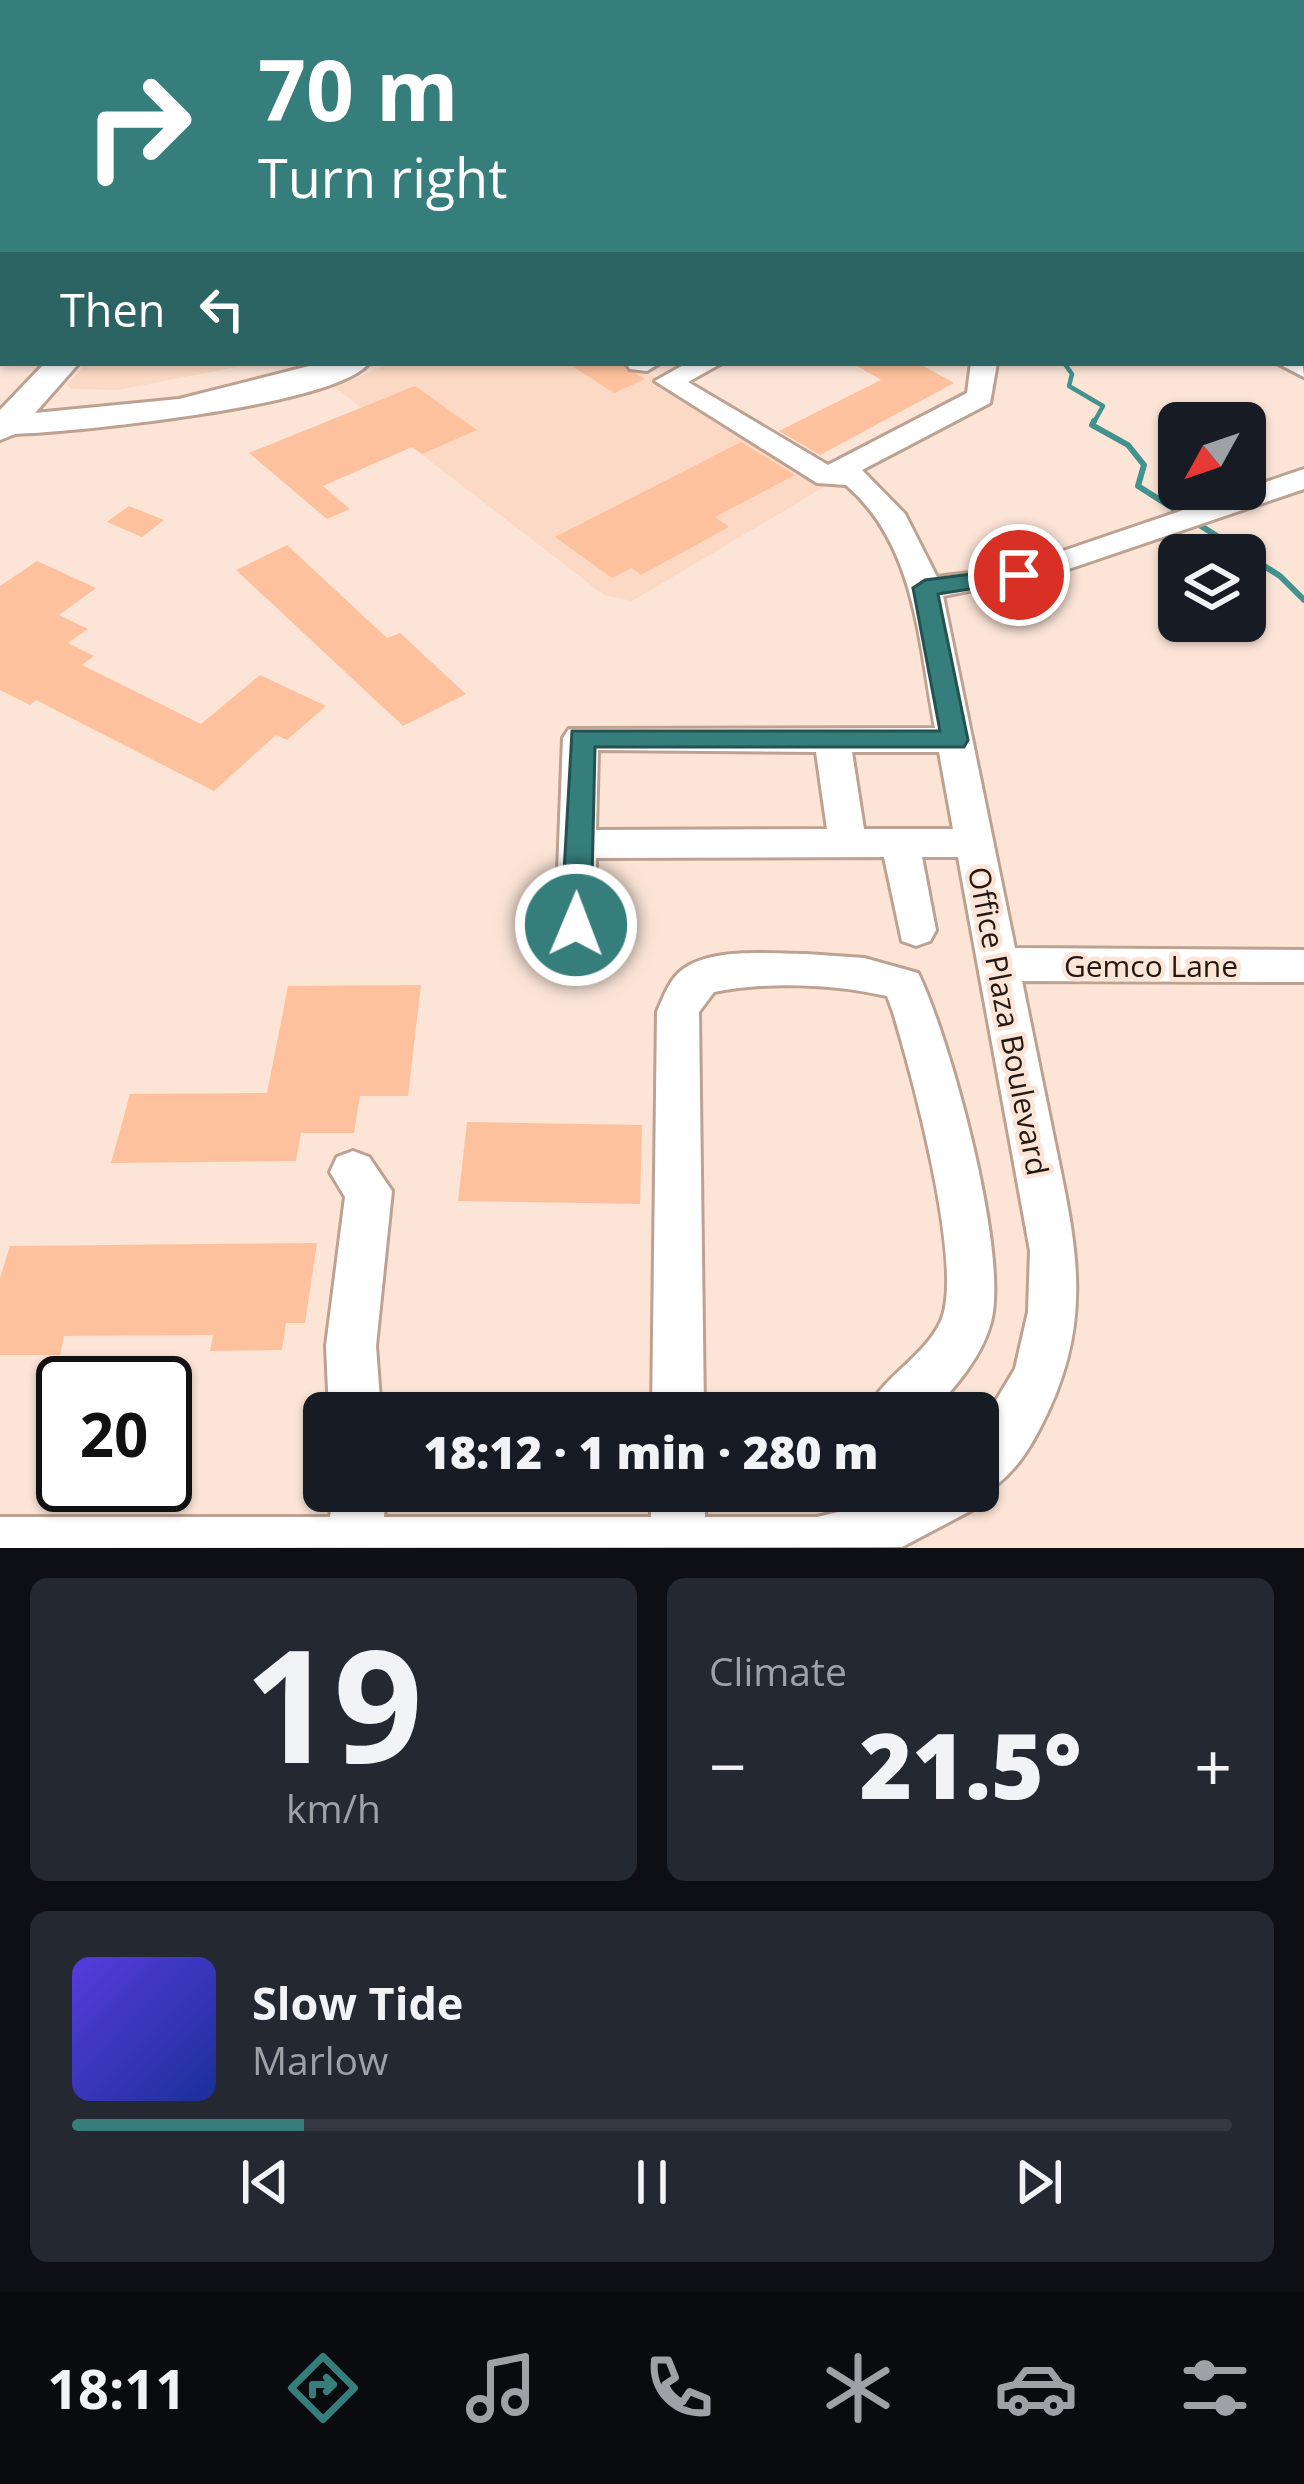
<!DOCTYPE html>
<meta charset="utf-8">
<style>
body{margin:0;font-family:"Open Sans",sans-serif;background:#242831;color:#f1f3f6;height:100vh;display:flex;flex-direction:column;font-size:45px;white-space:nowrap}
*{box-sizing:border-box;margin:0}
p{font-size:39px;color:#9ea1a6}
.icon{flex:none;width:66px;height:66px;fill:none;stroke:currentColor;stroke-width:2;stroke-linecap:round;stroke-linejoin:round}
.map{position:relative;height:1548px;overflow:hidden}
.drawer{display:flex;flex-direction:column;gap:30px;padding:30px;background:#0d0f14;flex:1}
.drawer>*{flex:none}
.guide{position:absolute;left:0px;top:0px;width:1305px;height:366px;box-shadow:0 3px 9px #0004;background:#367e7b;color:#fff;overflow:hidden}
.needle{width:78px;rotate:230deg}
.controls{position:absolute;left:1158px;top:402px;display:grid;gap:24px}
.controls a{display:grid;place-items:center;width:108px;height:108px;border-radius:18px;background:#171b24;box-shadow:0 3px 9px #0004;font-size:60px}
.speed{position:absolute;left:36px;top:1356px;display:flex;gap:24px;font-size:60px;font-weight:700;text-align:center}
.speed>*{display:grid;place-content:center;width:156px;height:156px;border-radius:50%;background:#171b24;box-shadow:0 3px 9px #0004;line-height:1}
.speed .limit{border:6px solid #111;border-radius:18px;background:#fff;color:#111}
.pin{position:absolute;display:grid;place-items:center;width:102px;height:102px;color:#fff;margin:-51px;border:6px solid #fff;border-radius:50%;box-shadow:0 3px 12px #0007}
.me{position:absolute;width:132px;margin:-66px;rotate:1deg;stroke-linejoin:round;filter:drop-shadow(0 0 9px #0008)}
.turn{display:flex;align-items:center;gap:42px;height:252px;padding:0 60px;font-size:54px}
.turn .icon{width:156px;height:156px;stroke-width:2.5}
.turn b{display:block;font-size:84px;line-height:102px}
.then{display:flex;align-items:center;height:114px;padding:0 60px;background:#0003;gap:24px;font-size:45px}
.big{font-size:90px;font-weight:800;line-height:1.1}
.drawer .widget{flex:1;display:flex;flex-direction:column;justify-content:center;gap:18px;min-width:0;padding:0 42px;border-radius:18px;background:#242831}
.drawer .dial{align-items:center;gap:0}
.dial b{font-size:156px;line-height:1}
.song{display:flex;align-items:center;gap:36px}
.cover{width:144px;height:144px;border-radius:18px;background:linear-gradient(135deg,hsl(250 70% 55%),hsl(230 70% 35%))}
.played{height:12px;border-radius:6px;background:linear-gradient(90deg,#367e7b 20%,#363941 20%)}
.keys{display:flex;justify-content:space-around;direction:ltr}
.heat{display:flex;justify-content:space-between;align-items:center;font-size:66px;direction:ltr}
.drawer .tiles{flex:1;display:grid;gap:30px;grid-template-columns:1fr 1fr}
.widget:last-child{grid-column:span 2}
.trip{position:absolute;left:303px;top:1392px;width:696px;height:120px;border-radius:18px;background:#171b24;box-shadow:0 3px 9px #0004;font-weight:800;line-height:120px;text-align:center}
.tab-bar{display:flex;height:192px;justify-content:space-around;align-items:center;background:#090b0e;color:#9ea1a6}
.tab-bar .icon{width:84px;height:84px}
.tab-bar .current{color:#367e7b}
.tab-bar b{font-size:54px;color:#f1f3f6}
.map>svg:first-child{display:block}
.built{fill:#fcd9c4}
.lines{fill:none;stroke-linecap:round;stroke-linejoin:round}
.stream-far1{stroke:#42928d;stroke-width:4.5}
.stream{stroke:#42928d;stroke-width:6}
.building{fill:#fdc29d}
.minor-casing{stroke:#bda292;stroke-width:6}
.major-casing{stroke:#bda292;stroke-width:6}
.minor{fill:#fff;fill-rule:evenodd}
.major{fill:#fff;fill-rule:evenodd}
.route{fill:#367e7b;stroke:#235250;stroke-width:3}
.labels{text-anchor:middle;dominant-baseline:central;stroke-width:9;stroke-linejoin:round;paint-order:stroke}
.street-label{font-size:30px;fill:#231913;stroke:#fce5d7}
</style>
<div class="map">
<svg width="1304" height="1548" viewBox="0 0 1304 1548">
<rect width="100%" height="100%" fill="#fce5d7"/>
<!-- built -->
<g class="built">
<path d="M 0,0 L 359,0 L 3,3 L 5,363 L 0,368 Z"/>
<path d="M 86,363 L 256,363 L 118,390 L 71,389 L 67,385 Z"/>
<path d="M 391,363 L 632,363 L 826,486 L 632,601 L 604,595 L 334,387 Z"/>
</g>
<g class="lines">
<!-- stream-far1 -->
<path class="stream-far1" d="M 1064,363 L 1072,374 L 1069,386 L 1103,406 L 1093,424"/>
<!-- stream -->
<path class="stream" d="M 1094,421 L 1092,425 L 1128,445 L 1144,465 L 1138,486 L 1280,576 L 1304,600"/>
</g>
<!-- building -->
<g class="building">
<path d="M 567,363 L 619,363 L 645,379 L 614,393 Z"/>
<path d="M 852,363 L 918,363 L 954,383 L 820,455 L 779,431 L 881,380 Z"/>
<path d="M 415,386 L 477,430 L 422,454 L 412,447 L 323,486 L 350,509 L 327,519 L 249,453 Z"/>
<path d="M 741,442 L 795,475 L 715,517 L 729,527 L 641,575 L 632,568 L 612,578 L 555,537 Z"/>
<path d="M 129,506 L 164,520 L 142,537 L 107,522 Z"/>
<path d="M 287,545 L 387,638 L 400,633 L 466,694 L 403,726 L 236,570 Z"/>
<path d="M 37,561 L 96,588 L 59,615 L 88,629 L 68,643 L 94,656 L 82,665 L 201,724 L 260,675 L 326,706 L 287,740 L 276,735 L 214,791 L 36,700 L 30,705 L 0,690 L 0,586 Z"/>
<path d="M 421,985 L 408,1096 L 360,1096 L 354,1133 L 301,1133 L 296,1161 L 111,1163 L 130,1094 L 267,1093 L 288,986 Z"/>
<path d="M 467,1122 L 642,1125 L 640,1204 L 458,1201 Z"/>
<path d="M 317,1243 L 305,1323 L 286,1323 L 282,1350 L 210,1351 L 213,1335 L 64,1336 L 60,1355 L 0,1355 L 0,1278 L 10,1246 Z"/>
</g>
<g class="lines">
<!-- minor casing -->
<g class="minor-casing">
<g id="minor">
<path d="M 161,0 L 191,0 L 193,3 L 160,3 Z"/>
<path d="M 325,0 L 344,0 L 323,3 Z"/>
<path d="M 569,0 L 595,0 L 567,3 Z"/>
<path d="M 657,0 L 681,0 L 683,3 L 659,3 Z"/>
<path d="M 1102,0 L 1134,0 L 1136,3 L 1103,3 Z"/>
<path d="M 1251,0 L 1276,0 L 1278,3 L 1253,3 Z"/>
<rect x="1302" y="8" width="2" height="11"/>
<path d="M 1302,43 L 1304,44 L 1304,56 L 1302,55 Z"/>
<path d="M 3,104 L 3,118 L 0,119 L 0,105 Z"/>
<path d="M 3,189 L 3,205 L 0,206 L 0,190 Z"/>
<path d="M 1304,199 L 1304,213 L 1302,214 L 1302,200 Z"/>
<path d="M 0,265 L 3,266 L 3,280 L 0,279 Z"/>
<path d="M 1302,359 L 1304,377 L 1277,363 L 1302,363 Z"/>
<path d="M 626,363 L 660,363 L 647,371 L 630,369 Z"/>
<path d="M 687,363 L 722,363 L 688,382 L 828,465 L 967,393 L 971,363 L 997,363 L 990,403 L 862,470 L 905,514 L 937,577 L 985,571 L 1060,552 L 1304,469 L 1304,489 L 1054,574 L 943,596 L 1015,948 L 1304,950 L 1304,982 L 1022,981 C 1033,1035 1044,1089 1055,1143 C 1078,1253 1094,1325 1039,1430 C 1025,1457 1006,1484 978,1495 L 972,1510 L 902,1547 L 0,1548 L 0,1517 L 330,1517 L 333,1491 L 387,1491 L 384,1517 L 651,1517 L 651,1491 L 705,1491 L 705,1517 L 817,1517 L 876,1503 L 898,1491 L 978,1491 L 978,1430 L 1015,1369 L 1028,1312 L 1030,1251 L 958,857 L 922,857 L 936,930 L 930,941 L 916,946 L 902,941 L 884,857 L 596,858 L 596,925 L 590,936 L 576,941 L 562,936 L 556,925 L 563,738 L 569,729 L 935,728 C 919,643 916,545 846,485 L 817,483 L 655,381 ZM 598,750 L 816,752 L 827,829 L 596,830 ZM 852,752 L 939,752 L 953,829 L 864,829 Z"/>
<path d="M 806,954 L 864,958 L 918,973 C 950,1038 1009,1254 991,1322 C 982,1357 955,1387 931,1413 L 866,1413 C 881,1377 924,1358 941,1321 C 965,1267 911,1072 893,1012 L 887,996 C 833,984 768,981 714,992 L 699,1012 L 704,1413 L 652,1413 L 657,1012 C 663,998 669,980 682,970 C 712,947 770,954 806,954 Z"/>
<path d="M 353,1151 L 369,1157 L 392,1191 L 376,1346 L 381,1413 L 329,1413 L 326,1346 L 345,1197 L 330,1172 L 337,1157 Z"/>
</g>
</g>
<!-- major casing -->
<g class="major-casing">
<g id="major">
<path d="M 360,0 L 383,0 L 358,3 Z"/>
<path d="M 857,0 L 885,0 L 887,3 L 859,3 Z"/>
<path d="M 1151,0 L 1179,0 L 1149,3 Z"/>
<rect x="1302" y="167" width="2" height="17"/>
<path d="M 45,363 L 79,363 L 35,413 L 179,399 L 321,363 L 369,363 C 336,406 76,432 15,434 L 0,440 L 0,410 Z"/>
</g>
</g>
<!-- minor -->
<use href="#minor" class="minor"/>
<!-- major -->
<use href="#major" class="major"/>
</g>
<!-- route -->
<path class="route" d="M 1019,568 L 1027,570 L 1027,580 L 938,594 L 968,740 L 964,747 L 595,747 L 591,925 L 586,933 L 565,933 L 561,925 L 572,731 L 940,731 L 913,588 L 925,580 Z"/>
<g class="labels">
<!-- street labels -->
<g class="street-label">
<text x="1151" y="965">Gemco Lane</text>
<text transform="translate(1009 1021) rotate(79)">Office Plaza Boulevard</text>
</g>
</g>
</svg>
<div class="controls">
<a><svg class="needle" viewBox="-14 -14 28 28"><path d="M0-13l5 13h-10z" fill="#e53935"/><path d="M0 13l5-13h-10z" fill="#9ea1a6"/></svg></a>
<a><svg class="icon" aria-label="layers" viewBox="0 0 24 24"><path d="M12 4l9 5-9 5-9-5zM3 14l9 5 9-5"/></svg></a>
</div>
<div class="speed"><div class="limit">20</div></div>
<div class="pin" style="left:1019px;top:575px;background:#d93025"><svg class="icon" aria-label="arrive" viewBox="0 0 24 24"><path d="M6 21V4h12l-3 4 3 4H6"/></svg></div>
<svg class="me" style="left:576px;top:925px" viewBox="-20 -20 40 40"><circle r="17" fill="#367e7b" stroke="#fff" stroke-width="3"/><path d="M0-11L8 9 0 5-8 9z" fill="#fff"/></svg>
<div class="trip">18:12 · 1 min · 280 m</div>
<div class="guide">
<div class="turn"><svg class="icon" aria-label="right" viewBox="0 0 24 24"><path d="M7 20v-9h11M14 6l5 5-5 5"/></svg><div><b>70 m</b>Turn right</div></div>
<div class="then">Then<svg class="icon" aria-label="left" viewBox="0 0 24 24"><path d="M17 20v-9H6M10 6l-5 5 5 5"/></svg></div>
</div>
</div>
<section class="drawer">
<div class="tiles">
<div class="widget dial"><b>19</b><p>km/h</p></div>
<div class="widget"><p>Climate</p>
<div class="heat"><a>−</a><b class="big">21.5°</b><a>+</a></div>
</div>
<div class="widget">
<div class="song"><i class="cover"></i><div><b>Slow Tide</b><p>Marlow</p></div></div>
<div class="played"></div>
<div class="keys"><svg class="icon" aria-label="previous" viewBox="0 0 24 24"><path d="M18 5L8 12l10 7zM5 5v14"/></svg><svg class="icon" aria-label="pause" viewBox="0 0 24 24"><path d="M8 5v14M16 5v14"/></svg><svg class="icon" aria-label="next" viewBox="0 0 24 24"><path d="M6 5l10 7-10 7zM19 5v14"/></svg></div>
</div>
</div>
</section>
<nav class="tab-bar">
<b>18:11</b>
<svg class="icon current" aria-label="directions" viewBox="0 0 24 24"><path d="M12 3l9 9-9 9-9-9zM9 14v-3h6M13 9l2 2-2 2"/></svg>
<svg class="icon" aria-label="music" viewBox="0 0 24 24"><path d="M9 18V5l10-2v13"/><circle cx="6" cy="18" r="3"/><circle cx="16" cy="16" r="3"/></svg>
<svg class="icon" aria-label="phone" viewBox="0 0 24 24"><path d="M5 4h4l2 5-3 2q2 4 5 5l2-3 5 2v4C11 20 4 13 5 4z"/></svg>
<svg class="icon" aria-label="climate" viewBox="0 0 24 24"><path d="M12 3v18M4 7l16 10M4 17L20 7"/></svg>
<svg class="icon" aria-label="car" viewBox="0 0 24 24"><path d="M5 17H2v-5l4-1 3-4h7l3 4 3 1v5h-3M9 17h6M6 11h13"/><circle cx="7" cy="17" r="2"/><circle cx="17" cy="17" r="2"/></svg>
<svg class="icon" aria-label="filters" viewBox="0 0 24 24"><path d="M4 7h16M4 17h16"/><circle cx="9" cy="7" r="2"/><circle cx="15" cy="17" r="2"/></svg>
</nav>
